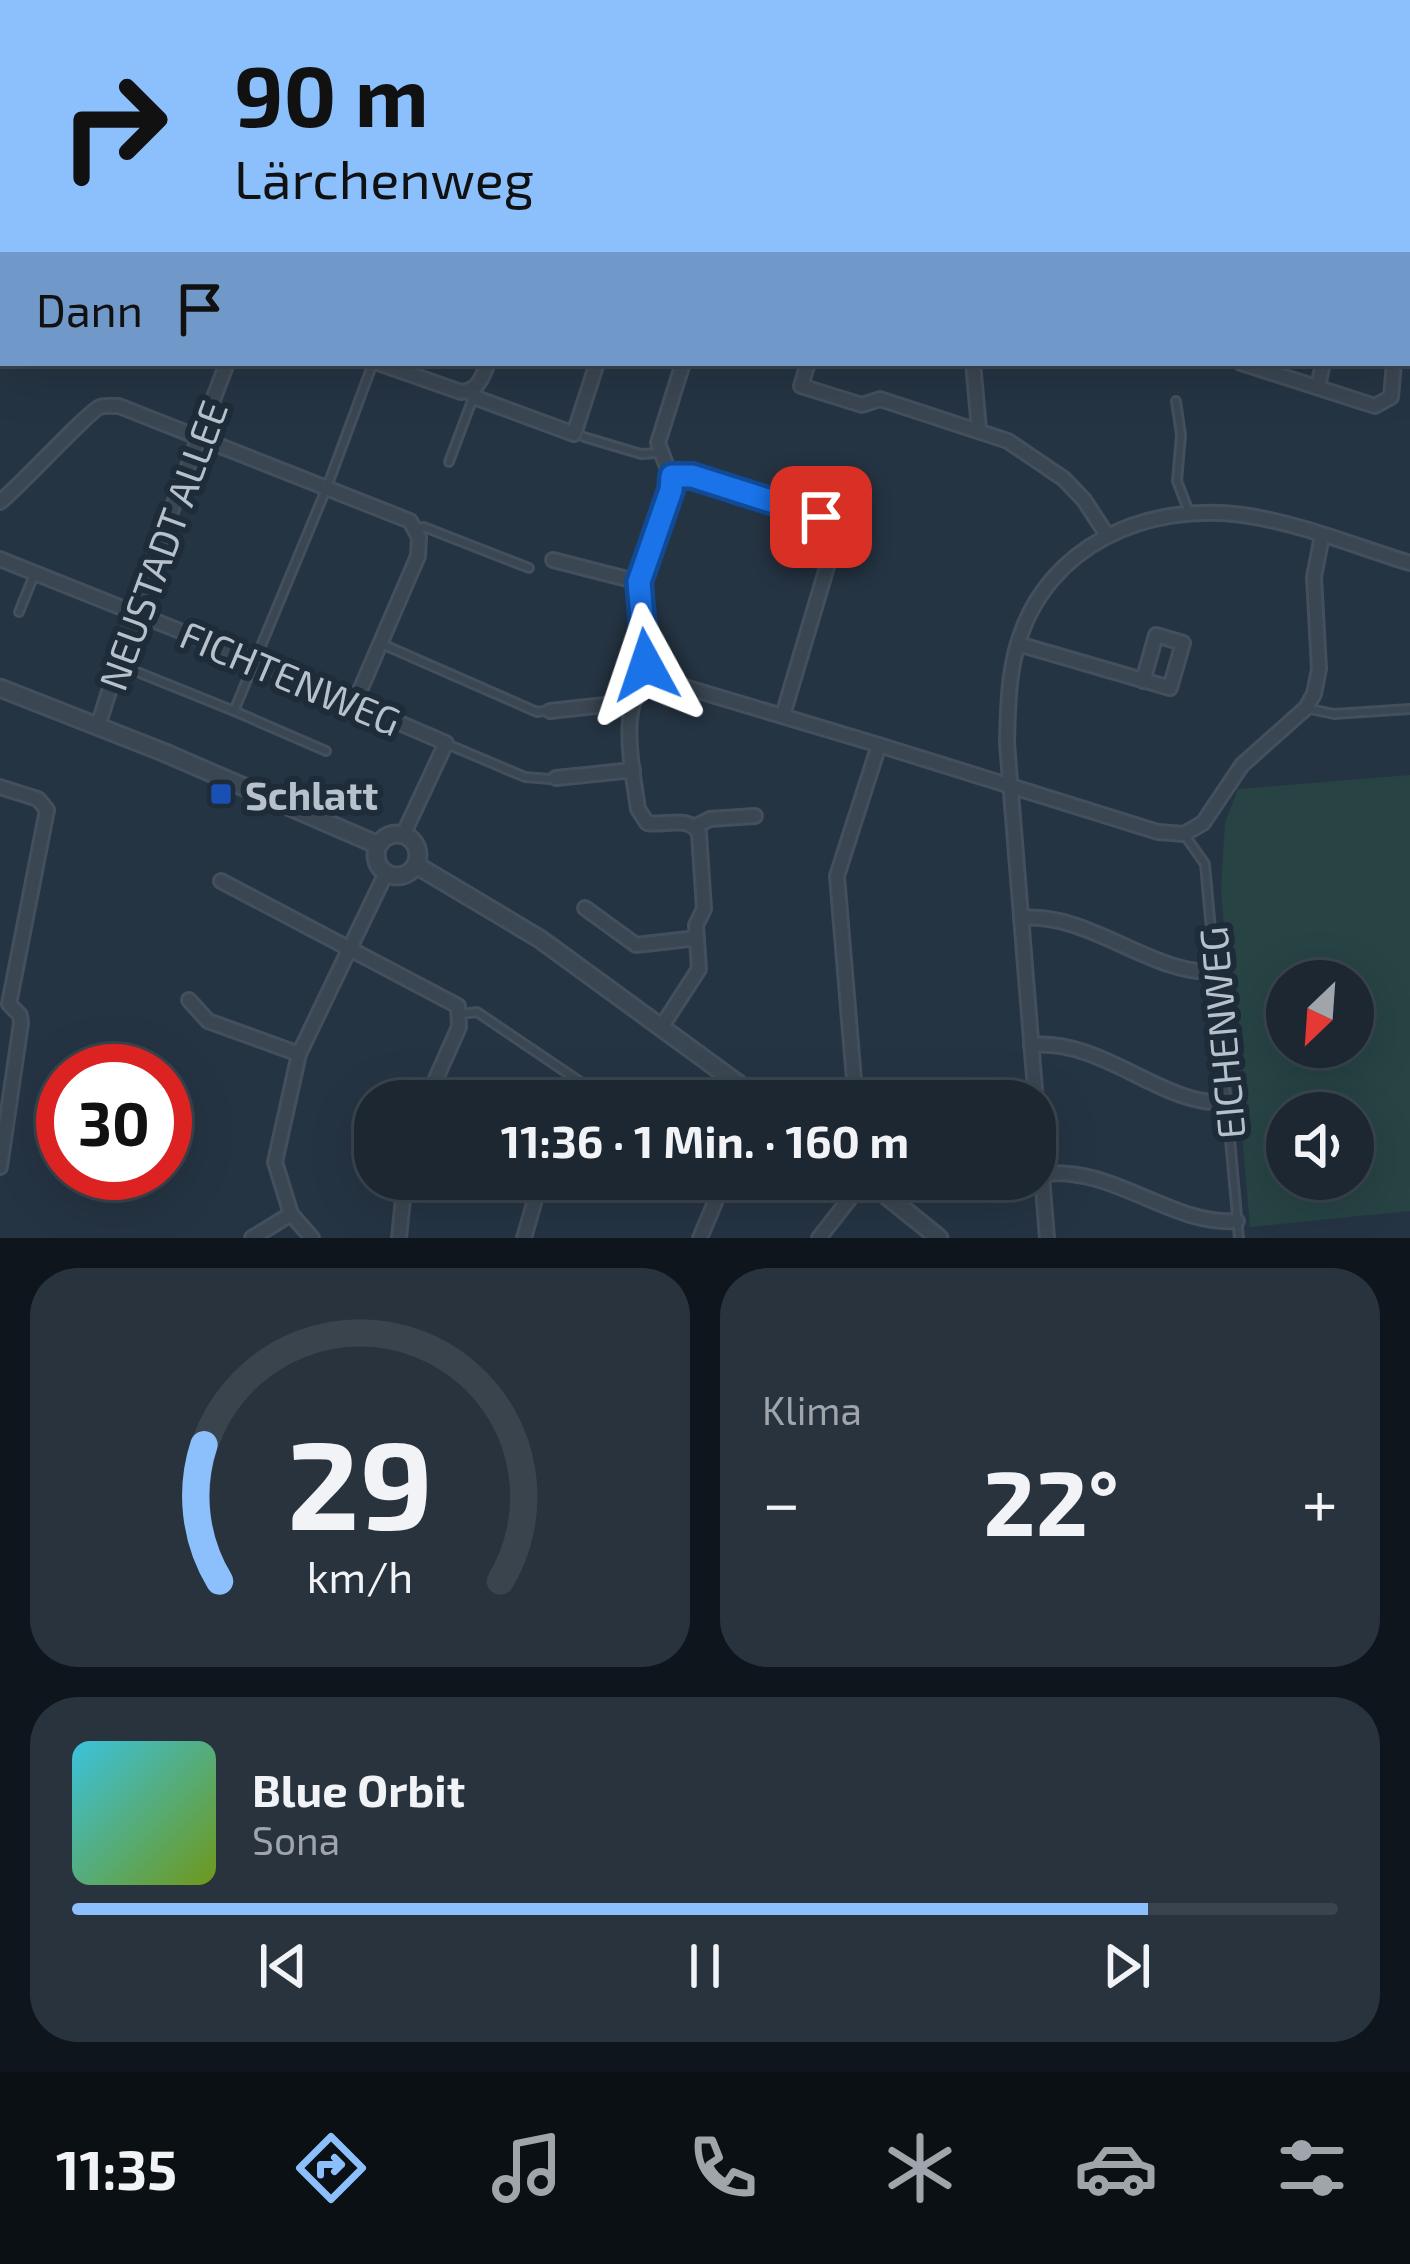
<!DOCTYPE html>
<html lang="de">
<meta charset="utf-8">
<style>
body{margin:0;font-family:"Exo 2",sans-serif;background:#29333e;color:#f1f3f6;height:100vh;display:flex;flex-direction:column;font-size:45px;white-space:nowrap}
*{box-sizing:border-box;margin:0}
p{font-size:39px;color:#a0a5ac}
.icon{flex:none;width:66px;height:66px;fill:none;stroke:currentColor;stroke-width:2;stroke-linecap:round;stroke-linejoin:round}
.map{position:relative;height:1238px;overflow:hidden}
.panel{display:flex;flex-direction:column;gap:30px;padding:30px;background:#0f151c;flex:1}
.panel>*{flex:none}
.guide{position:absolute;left:0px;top:0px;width:1410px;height:366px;box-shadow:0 12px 48px #0002,0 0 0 3px #3a444d;background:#8cc0fc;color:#111;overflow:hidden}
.needle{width:78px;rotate:205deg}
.buttons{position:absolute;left:1266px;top:960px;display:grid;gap:24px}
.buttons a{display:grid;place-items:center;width:108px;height:108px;border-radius:50%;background:#1c2732;box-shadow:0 12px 48px #0002,0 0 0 3px #3a444d;font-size:60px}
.speed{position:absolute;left:36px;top:1044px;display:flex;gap:24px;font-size:60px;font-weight:700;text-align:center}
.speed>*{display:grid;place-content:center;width:156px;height:156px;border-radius:50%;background:#1c2732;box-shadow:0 12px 48px #0002,0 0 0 3px #3a444d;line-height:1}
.speed .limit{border:18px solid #d22;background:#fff;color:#111}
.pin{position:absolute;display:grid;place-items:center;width:102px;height:102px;color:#fff;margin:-51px;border-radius:24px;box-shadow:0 6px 18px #0006}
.me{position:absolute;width:132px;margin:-66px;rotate:355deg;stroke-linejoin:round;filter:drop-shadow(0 0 9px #0008)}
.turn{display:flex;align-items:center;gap:42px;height:252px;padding:0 36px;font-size:54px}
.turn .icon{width:156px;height:156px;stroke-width:2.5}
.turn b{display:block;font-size:84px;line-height:102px}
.then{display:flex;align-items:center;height:114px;padding:0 36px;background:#0003;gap:24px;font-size:45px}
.big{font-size:90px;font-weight:700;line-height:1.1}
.panel .widget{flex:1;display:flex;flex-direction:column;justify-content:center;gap:18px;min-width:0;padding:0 42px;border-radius:48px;background:#29333e}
.panel .dial{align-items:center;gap:0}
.dial svg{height:312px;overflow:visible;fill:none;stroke:#3a444d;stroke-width:7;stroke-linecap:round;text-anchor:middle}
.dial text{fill:#f1f3f6;stroke:none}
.song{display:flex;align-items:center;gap:36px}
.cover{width:144px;height:144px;border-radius:18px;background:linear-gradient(135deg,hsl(190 70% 55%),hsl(80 70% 35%))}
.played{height:12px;border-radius:6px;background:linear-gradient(90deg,#8cc0fc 85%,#3a444d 85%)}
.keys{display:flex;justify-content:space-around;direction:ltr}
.heat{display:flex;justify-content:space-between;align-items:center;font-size:66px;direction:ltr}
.panel .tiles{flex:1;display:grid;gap:30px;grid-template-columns:1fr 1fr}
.widget:last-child{grid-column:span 2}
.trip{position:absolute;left:354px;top:1080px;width:702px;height:120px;border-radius:48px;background:#1c2732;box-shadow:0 12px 48px #0002,0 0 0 3px #3a444d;font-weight:700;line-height:120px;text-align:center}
.tabs{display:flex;height:192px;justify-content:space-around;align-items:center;background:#0b1014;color:#a0a5ac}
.tabs .icon{width:84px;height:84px}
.tabs .on{color:#8cc0fc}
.tabs b{font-size:54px;color:#f1f3f6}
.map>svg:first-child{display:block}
.green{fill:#274344;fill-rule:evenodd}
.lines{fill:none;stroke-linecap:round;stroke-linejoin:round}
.service-casing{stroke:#434f5c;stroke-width:12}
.minor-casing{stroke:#434f5c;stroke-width:18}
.tertiary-casing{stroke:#434f5c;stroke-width:21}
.service{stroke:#3a4652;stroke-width:6}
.minor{stroke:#3a4652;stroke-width:12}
.tertiary{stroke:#3a4652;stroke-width:15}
.route-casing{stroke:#114b97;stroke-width:30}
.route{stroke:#1a73e8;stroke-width:21}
.transit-dot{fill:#1a4fb4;stroke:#1e2b38;stroke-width:4.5}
.labels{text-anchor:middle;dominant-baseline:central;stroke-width:12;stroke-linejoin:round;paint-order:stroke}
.street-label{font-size:39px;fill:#b7c1cc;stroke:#1e2b38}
.poi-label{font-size:39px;font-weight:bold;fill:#b7c1cc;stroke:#1e2b38;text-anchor:start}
</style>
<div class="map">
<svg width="1410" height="1238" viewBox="0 0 1410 1238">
<rect width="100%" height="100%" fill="#253443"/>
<!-- green -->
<path class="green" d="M 1410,775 L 1410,1211 L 1250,1227 L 1221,890 L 1225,823 L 1238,789 ZM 1287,981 L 1353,981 L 1353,1047 L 1287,1047 ZM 1287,1113 L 1353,1113 L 1353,1179 L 1287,1179 Z"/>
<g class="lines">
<!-- service casing -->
<g class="service-casing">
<g id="service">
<path d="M 541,0 L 543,3"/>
<path d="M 1176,401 L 1181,435 L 1177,481 L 1189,512"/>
<path d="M 584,437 L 641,454 L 659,453"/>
<path d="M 449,462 L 473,398"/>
<path d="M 417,529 L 424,527 L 529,568"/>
<path d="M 19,612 L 34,575"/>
<path d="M 382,644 L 537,712 L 544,711"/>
<path d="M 120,665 L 234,711"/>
<path d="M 1310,709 L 1334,714 L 1410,709"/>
<path d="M 447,744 L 525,777 L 550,779"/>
<path d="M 326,751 L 234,711 L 327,487 L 373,363"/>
<path d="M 1186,837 L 1205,864 L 1239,1238"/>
<path d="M 461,1014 L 477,1012 L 588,1087 L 592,1099"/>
</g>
</g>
<!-- minor casing -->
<g class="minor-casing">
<g id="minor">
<path d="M 779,0 L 792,3"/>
<path d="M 564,3 L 570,0"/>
<path d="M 763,3 L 763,0"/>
<path d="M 1407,283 L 1410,283"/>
<path d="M 378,363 L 461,392 C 478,391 482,378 488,363"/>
<path d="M 808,363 L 801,386 L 862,405 L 880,399 L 1008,441 L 1064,479 L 1084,500 L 1107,535"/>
<path d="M 973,363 L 979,429"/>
<path d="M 1241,363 L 1375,406 L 1391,397 L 1394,363"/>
<path d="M 1318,387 L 1323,363"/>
<path d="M 471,391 L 474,397 L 574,434 L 597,363"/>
<path d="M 672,475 L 692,476 L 821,517 L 838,530 L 783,715"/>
<path d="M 0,502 C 19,487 90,410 100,407 C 105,405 114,406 119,406 L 410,521 L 419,537 L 418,556 L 355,702"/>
<path d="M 0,559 L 255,661 L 446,743 L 403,835"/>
<path d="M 553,560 L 639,582"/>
<path d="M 1018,644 L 1170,688 L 1183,643 L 1156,635 L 1143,681"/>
<path d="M 652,680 L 646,665 L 639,582 L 673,483 L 658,443 L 683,363"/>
<path d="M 550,711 L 614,704 L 629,708"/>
<path d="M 98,726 L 141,591 L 227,363"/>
<path d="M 556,778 L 633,770"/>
<path d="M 0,787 L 38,799 L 47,810 L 9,1004 L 20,1015 L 21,1023 L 0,1167"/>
<path d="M 696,826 L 710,819 L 755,816"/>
<path d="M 221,881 L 458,1006 L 459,1027 L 426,1101"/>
<path d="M 585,908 L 636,945 L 697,938"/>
<path d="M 1021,918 C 1091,912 1151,976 1218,972"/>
<path d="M 189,1000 L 208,1021 L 299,1054"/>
<path d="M 662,1026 L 699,969 L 696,925 L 704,909 L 699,833 C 688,815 666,826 647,823 L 638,809 C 634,777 610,676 665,681 L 879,745"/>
<path d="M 1031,1045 C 1104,1038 1163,1108 1228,1102"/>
<path d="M 854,1080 L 837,876 L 879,745 L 1158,832 L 1184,834 L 1203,823 L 1242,765 L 1306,708 L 1314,694 L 1319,669 L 1314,577 L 1322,536"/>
<path d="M 586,1101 L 602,1101"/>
<path d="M 1044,1174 C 1115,1166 1171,1226 1237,1221"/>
<path d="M 698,1179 L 716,1200 L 700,1238"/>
<path d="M 252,1238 L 291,1214"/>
<path d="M 312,1238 L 291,1214 L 275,1162 L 299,1054 L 386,873"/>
<path d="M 399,1238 L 405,1179"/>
<path d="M 524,1238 L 541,1179"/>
<path d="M 819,1238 L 865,1179"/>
<path d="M 1047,1238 L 1007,743 C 1008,710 1008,676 1018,643 C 1047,545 1147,502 1243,515 C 1299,523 1355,546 1410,563"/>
</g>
</g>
<!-- tertiary casing -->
<g class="tertiary-casing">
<g id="tertiary">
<path d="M 263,3 L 265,0"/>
<path d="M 0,339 L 3,335"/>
<path d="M 0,688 L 163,752 L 378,845"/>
<circle cx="397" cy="855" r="21"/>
<path d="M 416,865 L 540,939 L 762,1101"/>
<path d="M 866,1179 L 939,1238"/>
</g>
</g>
<!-- service -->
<use href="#service" class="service"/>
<!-- minor -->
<use href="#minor" class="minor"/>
<!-- tertiary -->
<use href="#tertiary" class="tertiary"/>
</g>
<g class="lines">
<!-- route casing -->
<g class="route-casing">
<path id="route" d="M 646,665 L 639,582 L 671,490 L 672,476 L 692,476 L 821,517"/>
</g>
<!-- route -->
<use href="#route" class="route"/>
</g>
<!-- markers -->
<rect class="transit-dot" x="209" y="782" width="24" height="24" rx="6"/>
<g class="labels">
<!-- street labels -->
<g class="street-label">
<text transform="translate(162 545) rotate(-70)">NEUSTADT ALLEE</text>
<text transform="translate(291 677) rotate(23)">FICHTENWEG</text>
<text transform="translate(1221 1033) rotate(-95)">EICHENWEG</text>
</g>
<!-- poi labels -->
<g class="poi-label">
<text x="245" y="794">Schlatt</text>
</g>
</g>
</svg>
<div class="buttons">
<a><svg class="needle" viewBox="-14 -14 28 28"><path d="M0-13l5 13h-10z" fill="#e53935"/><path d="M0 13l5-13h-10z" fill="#a0a5ac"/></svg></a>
<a><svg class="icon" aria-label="sound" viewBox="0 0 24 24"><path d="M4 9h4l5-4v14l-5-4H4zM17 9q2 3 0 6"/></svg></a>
</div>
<div class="speed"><div class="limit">30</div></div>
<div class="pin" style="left:821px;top:517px;background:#d93025"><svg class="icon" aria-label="arrive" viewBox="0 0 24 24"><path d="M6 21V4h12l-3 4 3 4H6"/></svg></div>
<svg class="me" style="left:646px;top:665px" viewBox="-20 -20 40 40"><path d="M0-17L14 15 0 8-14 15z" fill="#1a73e8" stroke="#fff" stroke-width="4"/></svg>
<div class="trip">11:36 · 1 Min. · 160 m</div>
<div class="guide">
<div class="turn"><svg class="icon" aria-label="right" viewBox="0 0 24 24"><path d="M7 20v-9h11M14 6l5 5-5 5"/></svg><div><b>90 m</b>Lärchenweg</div></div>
<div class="then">Dann<svg class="icon" aria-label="arrive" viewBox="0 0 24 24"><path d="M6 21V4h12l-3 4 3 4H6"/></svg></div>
</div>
</div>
<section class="panel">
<div class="tiles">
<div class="widget dial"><svg viewBox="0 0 100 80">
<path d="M14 69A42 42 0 1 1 86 69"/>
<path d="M14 69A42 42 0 0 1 10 34" stroke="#8cc0fc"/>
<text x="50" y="56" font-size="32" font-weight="700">29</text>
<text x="50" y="72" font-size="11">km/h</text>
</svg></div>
<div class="widget"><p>Klima</p>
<div class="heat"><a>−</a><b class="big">22°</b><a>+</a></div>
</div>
<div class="widget">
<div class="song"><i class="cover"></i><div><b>Blue Orbit</b><p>Sona</p></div></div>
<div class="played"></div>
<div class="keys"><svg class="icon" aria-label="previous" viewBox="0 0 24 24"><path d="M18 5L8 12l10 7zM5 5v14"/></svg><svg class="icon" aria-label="pause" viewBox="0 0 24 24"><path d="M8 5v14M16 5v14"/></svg><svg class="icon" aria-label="next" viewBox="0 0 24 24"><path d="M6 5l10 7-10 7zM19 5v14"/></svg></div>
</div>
</div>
</section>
<nav class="tabs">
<b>11:35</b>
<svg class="icon on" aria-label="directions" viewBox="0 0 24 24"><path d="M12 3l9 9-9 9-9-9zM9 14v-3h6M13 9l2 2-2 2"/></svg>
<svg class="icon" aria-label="music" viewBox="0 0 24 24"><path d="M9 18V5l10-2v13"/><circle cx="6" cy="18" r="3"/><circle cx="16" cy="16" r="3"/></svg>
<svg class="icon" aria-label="phone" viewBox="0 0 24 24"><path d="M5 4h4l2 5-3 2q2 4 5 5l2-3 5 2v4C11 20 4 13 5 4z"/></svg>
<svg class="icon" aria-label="climate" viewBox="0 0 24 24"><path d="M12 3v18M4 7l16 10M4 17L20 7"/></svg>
<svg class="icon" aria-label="car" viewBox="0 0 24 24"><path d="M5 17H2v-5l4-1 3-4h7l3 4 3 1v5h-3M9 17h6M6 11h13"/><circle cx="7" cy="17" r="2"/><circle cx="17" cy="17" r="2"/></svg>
<svg class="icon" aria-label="filters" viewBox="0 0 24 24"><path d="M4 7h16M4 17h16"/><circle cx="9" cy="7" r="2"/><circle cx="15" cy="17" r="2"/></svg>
</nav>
